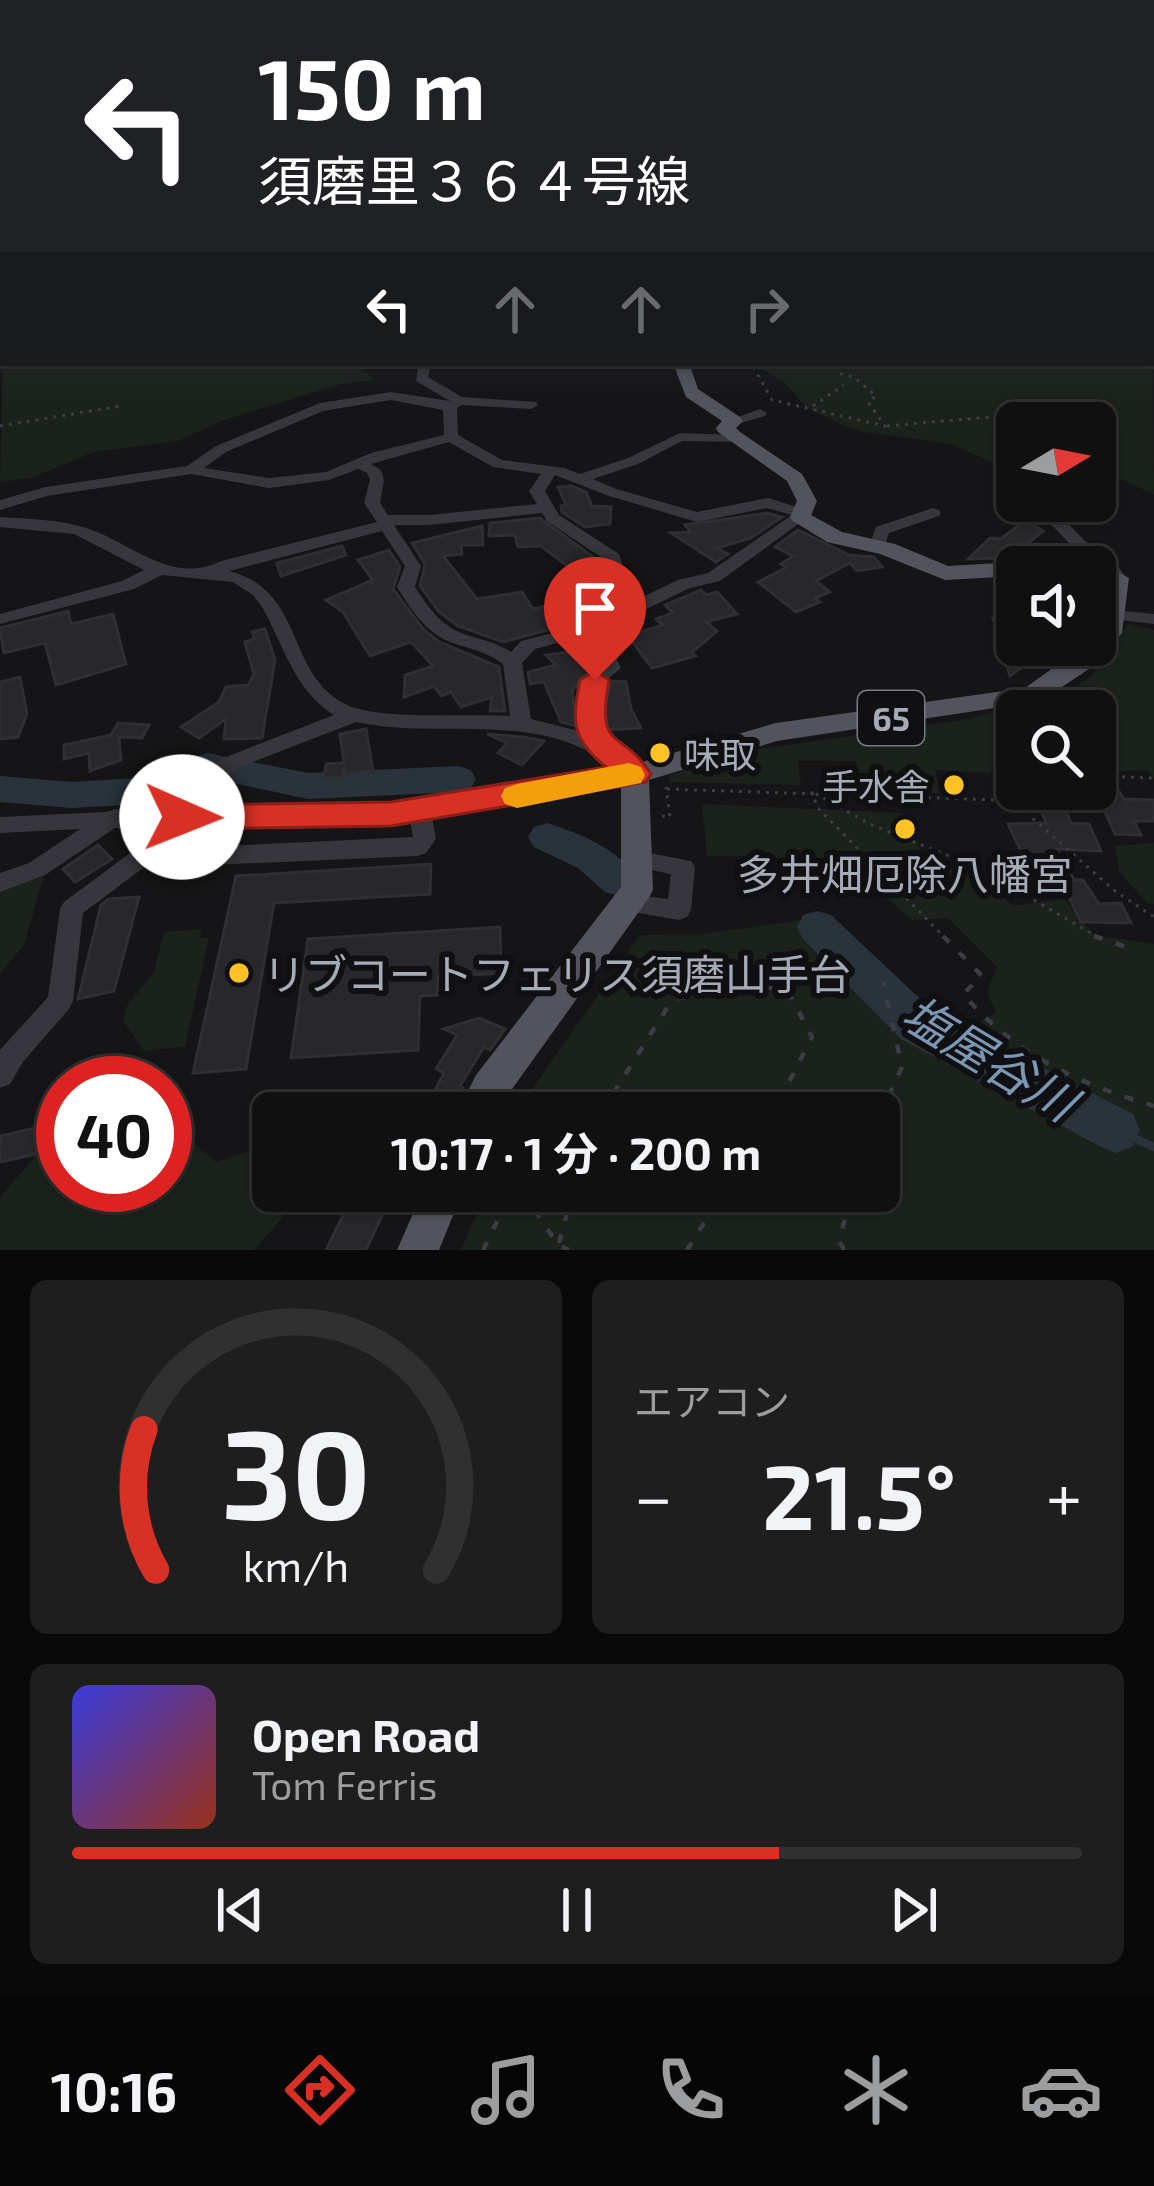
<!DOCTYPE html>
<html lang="ja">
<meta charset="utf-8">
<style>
body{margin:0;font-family:"Exo 2","Noto Sans JP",sans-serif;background:#1e1e1f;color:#f1f3f6;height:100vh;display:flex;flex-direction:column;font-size:45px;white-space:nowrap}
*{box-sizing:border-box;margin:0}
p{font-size:39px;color:#9c9d9f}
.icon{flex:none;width:66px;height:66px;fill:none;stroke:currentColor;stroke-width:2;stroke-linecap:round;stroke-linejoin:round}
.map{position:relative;height:1250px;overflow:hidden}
.panel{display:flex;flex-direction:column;gap:30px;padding:30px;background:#090909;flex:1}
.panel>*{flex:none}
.guide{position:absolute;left:0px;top:0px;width:1155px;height:366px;box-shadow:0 3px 9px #0004,0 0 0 3px #303031;background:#202124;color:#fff;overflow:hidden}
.needle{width:78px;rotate:80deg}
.tools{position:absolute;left:996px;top:402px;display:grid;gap:24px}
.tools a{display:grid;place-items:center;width:120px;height:120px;border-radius:18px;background:#101011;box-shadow:0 3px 9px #0004,0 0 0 3px #303031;font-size:60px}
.speed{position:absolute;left:36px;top:1056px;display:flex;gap:24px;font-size:60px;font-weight:700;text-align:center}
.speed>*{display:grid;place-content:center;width:156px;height:156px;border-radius:50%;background:#101011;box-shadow:0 3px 9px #0004,0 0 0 3px #303031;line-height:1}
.speed .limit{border:18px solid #d22;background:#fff;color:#111}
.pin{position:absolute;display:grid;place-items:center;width:102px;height:102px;color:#fff;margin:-123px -51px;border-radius:50% 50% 50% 0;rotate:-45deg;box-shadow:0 0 12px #0007}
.pin .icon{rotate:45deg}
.me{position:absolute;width:132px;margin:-66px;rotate:91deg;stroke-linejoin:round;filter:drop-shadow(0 0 9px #0008)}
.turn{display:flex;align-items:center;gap:42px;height:252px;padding:0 60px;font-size:54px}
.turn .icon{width:156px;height:156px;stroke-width:2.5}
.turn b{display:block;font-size:84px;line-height:102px}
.lanes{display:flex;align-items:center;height:114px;padding:0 60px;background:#0003;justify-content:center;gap:60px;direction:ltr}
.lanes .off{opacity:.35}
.big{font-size:90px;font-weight:700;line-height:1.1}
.panel .widget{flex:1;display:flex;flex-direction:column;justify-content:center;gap:18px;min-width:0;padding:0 42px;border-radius:18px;background:#1e1e1f}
.panel .dial{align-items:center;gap:0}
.dial svg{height:312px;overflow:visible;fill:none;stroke:#303031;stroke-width:7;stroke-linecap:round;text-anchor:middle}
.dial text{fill:#f1f3f6;stroke:none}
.song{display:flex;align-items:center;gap:36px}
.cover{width:144px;height:144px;border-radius:18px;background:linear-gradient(135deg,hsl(240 70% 55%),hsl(10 70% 35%))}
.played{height:12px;border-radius:6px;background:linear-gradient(90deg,#d93025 70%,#303031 70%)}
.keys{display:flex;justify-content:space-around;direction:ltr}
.heat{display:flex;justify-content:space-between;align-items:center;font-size:66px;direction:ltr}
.panel .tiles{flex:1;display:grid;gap:30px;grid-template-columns:1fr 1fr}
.widget:last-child{grid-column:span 2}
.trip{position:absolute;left:252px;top:1092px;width:648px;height:120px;border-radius:18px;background:#101011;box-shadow:0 3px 9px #0004,0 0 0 3px #303031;font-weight:700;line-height:120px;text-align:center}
.menu{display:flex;height:192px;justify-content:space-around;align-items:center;background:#060607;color:#9c9d9f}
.menu .icon{width:84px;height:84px}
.menu .on{color:#d93025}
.menu b{font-size:54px;color:#f1f3f6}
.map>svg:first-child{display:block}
.green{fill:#1b221c}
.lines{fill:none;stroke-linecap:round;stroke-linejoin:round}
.stream{stroke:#2a333c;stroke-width:8}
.river{fill:#2a333c;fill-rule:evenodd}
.building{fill:#28282b;stroke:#2f2f33;stroke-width:3}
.path-far1{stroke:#3c3d44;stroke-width:3;stroke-dasharray:3 6;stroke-linecap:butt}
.path{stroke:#3c3d44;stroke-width:4.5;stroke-dasharray:9 14;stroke-linecap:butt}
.minor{fill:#36363c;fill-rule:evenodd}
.major{fill:#52535c;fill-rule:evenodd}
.route{fill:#d93025;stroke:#8d1f18;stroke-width:3}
.slow{fill:#f59e0b}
.poi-dot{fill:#ffc225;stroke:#101012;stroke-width:4.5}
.labels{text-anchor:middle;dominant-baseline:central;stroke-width:12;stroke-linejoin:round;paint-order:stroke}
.shield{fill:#101012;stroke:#797c86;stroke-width:3}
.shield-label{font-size:33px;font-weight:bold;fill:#a6abb8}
.poi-label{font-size:36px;fill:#a6abb8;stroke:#101012;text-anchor:start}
.near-poi-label{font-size:42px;fill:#a6abb8;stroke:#101012}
.near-water-label{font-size:48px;font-style:italic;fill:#7a97b6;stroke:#101012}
</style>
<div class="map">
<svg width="1154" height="1250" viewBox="0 0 1154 1250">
<rect width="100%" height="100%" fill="#151517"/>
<!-- green -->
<g class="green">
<path d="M 1152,221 L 1154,494 L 1102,471 L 1095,473 L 1095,423 L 1017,423 L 1017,474 L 951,444 L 864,432 L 842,425 L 806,407 L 784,382 L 751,363 L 1152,363 Z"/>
<path d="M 3,346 L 3,363 L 357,363 L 374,380 L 341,384 L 224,420 L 178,441 L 94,452 L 32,478 L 0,482 Z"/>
<path d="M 1128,624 L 1154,630 L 1154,779 L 1148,770 L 1107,772 L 1095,749 L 1095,711 L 1017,711 L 1017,764 L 992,766 L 991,773 L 936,770 L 939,793 L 864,790 L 856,761 L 798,761 L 801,785 L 670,782 L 668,776 L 744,751 L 969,719 L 1061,694 L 1091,677 Z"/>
<path d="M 702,804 L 902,813 L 925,859 L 981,875 L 1013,906 L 1064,899 L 1094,935 L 1154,944 L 1154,1250 L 461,1250 L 487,1191 L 879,1191 L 879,1113 L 520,1113 L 528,1095 L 640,935 L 702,934 L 818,918 L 848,937 L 883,982 L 918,1016 L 948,1012 L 967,1028 L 996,1013 L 987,992 L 997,967 L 948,918 L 912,920 C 839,852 802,858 707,856 Z"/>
<path d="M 1154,843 L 1154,904 L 1147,903 L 1119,871 L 1115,846 Z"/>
<path d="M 45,871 L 24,945 L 0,974 L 0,886 Z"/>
<path d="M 201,929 L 200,938 L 209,938 L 185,1047 L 144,1051 L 123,1020 L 127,1006 L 154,972 L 164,932 Z"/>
<path d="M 165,1120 L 216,1162 L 273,1143 L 273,1191 L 306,1191 L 254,1250 L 0,1250 L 0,1197 L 63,1124 L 63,1185 L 165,1185 Z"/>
</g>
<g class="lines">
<!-- stream -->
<path class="stream" d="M 1116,1130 L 1154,1147"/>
<!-- river -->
<g class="river">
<rect x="1152" y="336" width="2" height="13"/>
<path d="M 207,753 L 308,773 L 458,766 L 471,770 L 476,779 L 471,788 L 458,792 L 308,799 L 209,778 L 140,804 L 72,808 L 0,802 L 0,776 L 72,782 L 137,778 Z"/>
<path d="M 547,823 C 579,833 622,850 638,881 L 633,892 L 619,896 L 605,892 L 578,868 L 534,847 L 528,837 L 534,827 Z"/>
<path d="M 817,911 L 831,915 L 933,1011 L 1133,1114 L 1140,1130 L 1133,1146 L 1116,1153 L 1099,1146 L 901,1039 L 803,939 L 797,927 L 803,915 Z"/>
</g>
</g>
<!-- building -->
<g class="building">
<path d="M 571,486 L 586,492 L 592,506 L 611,507 L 610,524 L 585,527 L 562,512 L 561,506 L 566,505 L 558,487 Z"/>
<path d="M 767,513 L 782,517 L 751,538 L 717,548 L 728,554 L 716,562 L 671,533 L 690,532 L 685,525 Z"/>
<path d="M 540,518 L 601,563 L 612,607 L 598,614 L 577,597 L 574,571 L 541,546 L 518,547 L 515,535 L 489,536 L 490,523 Z"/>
<path d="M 1025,520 L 1043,531 L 1017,552 L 1003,558 L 968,559 L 990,538 L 1001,539 Z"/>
<path d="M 482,526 L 483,545 L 461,545 L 462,554 L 443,556 L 477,599 L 522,592 L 533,609 L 563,602 L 573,623 L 503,642 L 458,626 L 439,612 L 420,586 L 425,564 L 412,543 Z"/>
<path d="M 798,530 L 849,555 L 874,557 L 882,567 L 857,571 L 850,563 L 816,581 L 830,592 L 815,598 L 820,602 L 796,612 L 758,582 L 787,567 L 781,564 L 793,556 L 775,547 Z"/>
<path d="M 342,546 L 346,555 L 281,576 L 277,563 Z"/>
<path d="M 389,550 L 400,567 L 393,589 L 423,629 L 439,642 L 499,667 L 505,711 L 490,711 L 492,697 L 461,707 L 451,692 L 441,696 L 434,686 L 404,697 L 405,675 L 433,666 L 411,642 L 370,656 L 343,612 L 326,600 L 373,580 L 358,560 Z"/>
<path d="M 701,590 L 706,595 L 717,592 L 737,614 L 706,622 L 717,631 L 691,653 L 695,656 L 652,668 L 628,636 L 663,625 L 656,619 L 673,613 L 665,605 Z"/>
<path d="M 68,611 L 71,624 L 113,614 L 126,664 L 56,685 L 45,643 L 4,653 L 0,628 Z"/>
<path d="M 993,618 L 1013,619 L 1017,645 L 1067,645 L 1070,650 L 1059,658 L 1026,658 L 1028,663 L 1010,676 Z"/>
<path d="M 265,629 L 275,660 L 262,738 L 224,739 L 226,719 L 199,738 L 181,727 L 219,702 L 226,687 L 248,685 L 254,675 L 245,642 L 255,639 L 252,632 Z"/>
<path d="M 589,649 L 596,665 L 572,690 L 576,726 L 561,722 L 544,682 L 530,684 L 528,672 L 556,665 L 546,655 Z"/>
<path d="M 20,677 L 27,714 L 18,737 L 0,739 L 0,682 Z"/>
<path d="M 612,681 L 626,682 L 631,709 L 641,728 L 607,730 L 605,701 Z"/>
<path d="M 118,723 L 149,725 L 142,738 L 119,737 L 121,760 L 90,771 L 89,753 L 64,759 L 64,745 L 111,735 Z"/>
<path d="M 366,729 L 373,771 L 345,774 L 344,768 L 343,777 L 324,778 L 326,764 L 344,763 L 340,734 Z"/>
<path d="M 487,734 L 523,737 L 544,741 L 522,765 L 498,753 L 507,743 Z"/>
<path d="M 1095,755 L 1124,799 L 1154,800 L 1154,821 L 1134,821 L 1141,835 L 1115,834 L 1095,790 Z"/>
<path d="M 1033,789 L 1057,789 L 1071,823 L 1089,824 L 1101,851 L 1057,849 L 1074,880 L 1083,880 L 1099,904 L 1121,903 L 1131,923 L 1081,922 L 1063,885 L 1011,887 L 1000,863 L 1026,862 L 1008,824 L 1046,823 Z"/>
<path d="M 98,845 L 112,859 L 75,882 L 63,869 Z"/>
<path d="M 431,864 L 430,894 L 274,903 L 246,1069 L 193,1073 L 236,876 Z"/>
<path d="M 139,897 L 114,991 L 78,999 L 101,905 L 109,899 Z"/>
<path d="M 500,927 L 501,973 L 438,977 L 437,995 L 420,996 L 418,1050 L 291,1058 L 308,939 Z"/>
<path d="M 479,1018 L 505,1029 L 490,1050 L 484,1047 L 460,1086 L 463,1088 L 451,1113 L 432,1113 L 438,1103 L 430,1100 L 444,1073 L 436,1069 L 457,1035 L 444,1029 Z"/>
<path d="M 40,1127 L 37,1154 L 0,1162 L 0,1136 Z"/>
<path d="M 353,1195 L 386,1207 L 366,1250 L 326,1250 Z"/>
</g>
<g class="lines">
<!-- path-far1 -->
<g class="path-far1">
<path d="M 157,363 L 215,363"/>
<path d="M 250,363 L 277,363"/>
<path d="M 735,363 L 754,368 L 772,400 L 885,426 L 868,402 L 876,396 L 855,378 L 839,373 L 836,363"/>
<path d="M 0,367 L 32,363"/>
<path d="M 813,406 L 844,385"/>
<path d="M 0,426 L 121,406"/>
<path d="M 887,426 L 1013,415 L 1009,404"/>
<path d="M 1095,776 L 1154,778"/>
<path d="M 667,789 L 1026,801 L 1031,817 L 1115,891 L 1154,917"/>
<path d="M 1027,799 L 1029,789"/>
<path d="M 662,816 L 670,817 L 666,787"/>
<path d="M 946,939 L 818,808 L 811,791 L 872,825 L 979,868 L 1101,939"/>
</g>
<!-- path -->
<g class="path">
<path d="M 943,936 L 982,976 L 963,994 C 1016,1055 1077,1083 1154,1106"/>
<path d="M 1094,936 L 1132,949"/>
<path d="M 601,1113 L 672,1000 L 737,982 L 788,991 L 812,1037 L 773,1113"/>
<path d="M 879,1117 L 902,1067 L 883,982"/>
<path d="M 522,1191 L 558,1245 L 569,1250"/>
<path d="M 559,1243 L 573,1191"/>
<path d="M 483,1250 L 512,1191"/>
<path d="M 687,1250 L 724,1191"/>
<path d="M 844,1250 L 839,1240 L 853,1191"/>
</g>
<!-- minor -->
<g class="minor">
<path d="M 419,363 L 431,363 L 428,377 L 462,397 L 536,402 L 538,405 L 531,409 L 462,405 L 457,408 L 458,435 L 502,460 L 564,468 L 580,474 L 628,458 L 680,433 L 737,435 L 744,439 L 742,442 L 682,441 L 638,464 L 593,479 L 616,489 L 697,512 L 768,498 L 810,511 L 812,514 L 720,581 L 690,588 L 603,630 L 621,668 L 604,682 C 593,737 602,736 642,769 L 646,774 L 642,779 L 432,817 L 436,839 L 426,853 L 418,856 L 143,868 L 83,913 L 73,1001 L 69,1009 L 23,1062 L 10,1084 L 0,1088 L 0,1050 L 48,997 L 60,909 L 64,902 L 130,853 L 138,850 L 413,837 L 410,820 L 291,827 L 115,828 L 45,875 L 0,892 L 0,873 L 29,863 L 80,829 L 0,833 L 0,817 L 106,812 L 115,809 L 141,811 L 226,757 L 334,715 C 294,690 284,646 262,607 L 253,595 L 233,582 L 162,575 L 134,589 L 0,624 L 0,614 L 122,581 L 144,570 L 74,534 L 0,527 L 0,517 C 29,519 58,519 86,528 C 131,542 171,586 221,561 L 377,522 L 364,503 L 370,480 L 367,473 L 358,469 L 329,480 L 269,488 L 191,474 L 47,496 L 0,510 L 0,500 L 46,487 L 187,466 L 216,446 L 320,403 L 391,392 L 450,401 L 416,381 ZM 391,400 L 443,410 L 444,435 L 371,453 L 326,472 L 269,478 L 204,468 L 226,452 L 323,411 ZM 449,442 L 493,467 L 541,474 L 529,491 L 537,504 L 429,515 L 388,515 L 380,503 L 384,480 L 381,470 L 371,464 ZM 555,475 L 606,495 L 697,522 L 767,508 L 792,515 L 708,573 L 678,580 L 634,601 L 619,554 L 559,515 L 545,491 ZM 542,513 L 547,521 L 605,560 L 619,609 L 587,624 L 521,641 L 511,652 C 496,642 481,640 464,634 C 441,626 428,607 415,587 L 421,566 L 394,525 L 429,525 ZM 382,531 L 405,566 L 397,587 C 411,609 425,632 450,642 C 469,649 486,651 503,664 L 510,716 C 470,713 377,721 345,704 C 285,673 305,590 229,571 ZM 587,635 L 602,666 C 580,680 573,709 583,732 L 531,719 L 522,663 L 535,649 ZM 356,722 C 443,741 541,707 616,770 C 540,784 464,800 387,806 C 316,812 245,811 174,811 L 240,767 Z"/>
<path d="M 760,409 L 767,413 L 765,416 L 734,425 L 727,421 Z"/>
<path d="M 1028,501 L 1048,503 L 1085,541 L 1116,564 L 1127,578 L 1124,582 L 1112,582 L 1105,571 L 1073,547 Z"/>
<path d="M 933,508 L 939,510 L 941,513 L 939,516 L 889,533 L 883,550 L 871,550 L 869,547 L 876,527 Z"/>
<path d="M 1117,610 L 1154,614 L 1154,624 L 1111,619 L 1108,615 Z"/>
<path d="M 639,851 L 691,861 L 695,867 L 691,910 L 687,917 L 679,920 L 621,910 L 617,903 L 621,896 L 629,894 L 668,899 L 671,874 L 631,866 L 628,860 L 631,854 Z"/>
</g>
<!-- major -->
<g class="major">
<path d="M 673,363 L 689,363 L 698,389 L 740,417 L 743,421 L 736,428 L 740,432 L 802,474 L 817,501 L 811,515 L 842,532 L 895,544 L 948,566 L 1017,562 L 1027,567 L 1017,567 L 1017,576 L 945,580 L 880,554 L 827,542 L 793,521 L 790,517 L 797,501 L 787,481 L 718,432 L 716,428 L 722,421 L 686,397 Z"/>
<path d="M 1088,557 L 1129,578 L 1122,633 L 1095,665 L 1041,701 L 777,741 L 649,780 L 653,890 L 648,899 L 495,1113 L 457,1113 L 476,1075 L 621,887 L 621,774 L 625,767 L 776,723 L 1025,688 L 1085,645 L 1095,645 L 1106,581 L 1095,576 L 1095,567 L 1039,567 L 1050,560 Z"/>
<path d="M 423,1191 L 463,1191 L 439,1250 L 397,1250 Z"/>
</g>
</g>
<!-- sky -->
<linearGradient id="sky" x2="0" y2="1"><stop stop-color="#0c0c0d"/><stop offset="0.56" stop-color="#353b47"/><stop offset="1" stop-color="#353b47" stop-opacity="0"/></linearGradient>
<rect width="1154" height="396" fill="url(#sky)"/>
<!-- route -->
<path class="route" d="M 595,670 L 609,680 C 596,754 620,726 651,774 L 646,782 L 391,826 L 182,829 L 170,826 L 165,817 L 170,809 L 182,805 L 391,802 L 606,767 C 571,739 572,721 580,680 Z"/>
<!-- slow -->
<path class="slow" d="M 629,763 L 641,767 L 645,775 L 641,783 L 517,808 L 505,804 L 501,796 L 505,788 L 517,784 Z"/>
<!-- markers -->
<g class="poi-dot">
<circle cx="660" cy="753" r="12"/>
<circle cx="954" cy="785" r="12"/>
<circle cx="905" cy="829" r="12"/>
<circle cx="239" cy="973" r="12"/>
</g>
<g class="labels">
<!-- shield labels -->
<rect class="shield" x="858" y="691" width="66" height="54" rx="9"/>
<g class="shield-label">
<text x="891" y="718">65</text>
</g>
<!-- poi labels -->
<g class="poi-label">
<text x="684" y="753">味取</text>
<text x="930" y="785" text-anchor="end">手水舎</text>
</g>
<!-- near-poi labels -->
<g class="near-poi-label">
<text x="905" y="873">多井畑厄除八幡宮</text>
<text x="263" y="973" text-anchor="start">リブコートフェリス須磨山手台</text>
</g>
<!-- near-water labels -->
<g class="near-water-label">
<text transform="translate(990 1057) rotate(31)">塩屋谷川</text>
</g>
</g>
</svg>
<div class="tools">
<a><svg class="needle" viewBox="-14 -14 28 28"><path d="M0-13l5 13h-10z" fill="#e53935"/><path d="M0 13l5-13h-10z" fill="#9c9d9f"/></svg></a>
<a><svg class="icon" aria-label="sound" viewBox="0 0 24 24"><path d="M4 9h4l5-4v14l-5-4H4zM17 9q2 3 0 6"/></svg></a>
<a><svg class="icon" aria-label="search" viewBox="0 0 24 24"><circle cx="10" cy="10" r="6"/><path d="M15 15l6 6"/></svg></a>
</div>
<div class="speed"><div class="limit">40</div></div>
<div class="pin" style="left:595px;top:680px;background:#d93025"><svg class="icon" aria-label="arrive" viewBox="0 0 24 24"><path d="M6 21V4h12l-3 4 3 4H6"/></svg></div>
<svg class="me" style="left:182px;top:817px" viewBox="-20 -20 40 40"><circle r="19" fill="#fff"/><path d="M0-13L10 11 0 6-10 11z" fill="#d93025"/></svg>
<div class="trip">10:17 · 1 分 · 200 m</div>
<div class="guide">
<div class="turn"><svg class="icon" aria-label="left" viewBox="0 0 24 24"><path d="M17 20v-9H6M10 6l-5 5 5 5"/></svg><div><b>150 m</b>須磨里３６４号線</div></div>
<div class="lanes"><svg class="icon" aria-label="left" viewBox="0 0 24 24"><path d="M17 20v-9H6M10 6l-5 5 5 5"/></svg><svg class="icon off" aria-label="ahead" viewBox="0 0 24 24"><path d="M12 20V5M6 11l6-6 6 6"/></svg><svg class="icon off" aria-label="ahead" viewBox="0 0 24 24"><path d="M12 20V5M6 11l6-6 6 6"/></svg><svg class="icon off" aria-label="right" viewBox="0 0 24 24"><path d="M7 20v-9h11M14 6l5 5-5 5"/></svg></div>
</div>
</div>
<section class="panel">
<div class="tiles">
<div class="widget dial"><svg viewBox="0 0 100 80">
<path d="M14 69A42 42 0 1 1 86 69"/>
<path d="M14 69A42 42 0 0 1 11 33" stroke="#d93025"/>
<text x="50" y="56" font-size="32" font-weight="700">30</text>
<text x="50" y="72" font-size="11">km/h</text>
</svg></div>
<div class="widget"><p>エアコン</p>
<div class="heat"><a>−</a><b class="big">21.5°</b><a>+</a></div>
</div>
<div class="widget">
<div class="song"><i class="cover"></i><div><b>Open Road</b><p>Tom Ferris</p></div></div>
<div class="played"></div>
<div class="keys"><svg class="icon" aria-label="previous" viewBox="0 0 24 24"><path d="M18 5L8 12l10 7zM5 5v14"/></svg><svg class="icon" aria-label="pause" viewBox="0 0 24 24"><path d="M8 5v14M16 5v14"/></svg><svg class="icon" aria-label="next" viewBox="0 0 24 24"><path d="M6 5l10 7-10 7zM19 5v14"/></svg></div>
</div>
</div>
</section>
<nav class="menu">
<b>10:16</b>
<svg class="icon on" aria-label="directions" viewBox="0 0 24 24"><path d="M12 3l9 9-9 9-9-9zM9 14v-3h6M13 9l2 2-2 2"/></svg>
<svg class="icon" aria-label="music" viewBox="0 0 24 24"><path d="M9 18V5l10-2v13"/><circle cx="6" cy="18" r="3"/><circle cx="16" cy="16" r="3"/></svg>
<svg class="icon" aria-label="phone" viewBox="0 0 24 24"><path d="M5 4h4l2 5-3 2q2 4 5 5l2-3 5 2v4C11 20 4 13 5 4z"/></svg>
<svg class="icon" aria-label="climate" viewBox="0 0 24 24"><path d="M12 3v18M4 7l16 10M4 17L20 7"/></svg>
<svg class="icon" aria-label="car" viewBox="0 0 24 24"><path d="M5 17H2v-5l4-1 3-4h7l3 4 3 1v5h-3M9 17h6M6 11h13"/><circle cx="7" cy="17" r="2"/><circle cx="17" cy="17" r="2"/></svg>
</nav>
